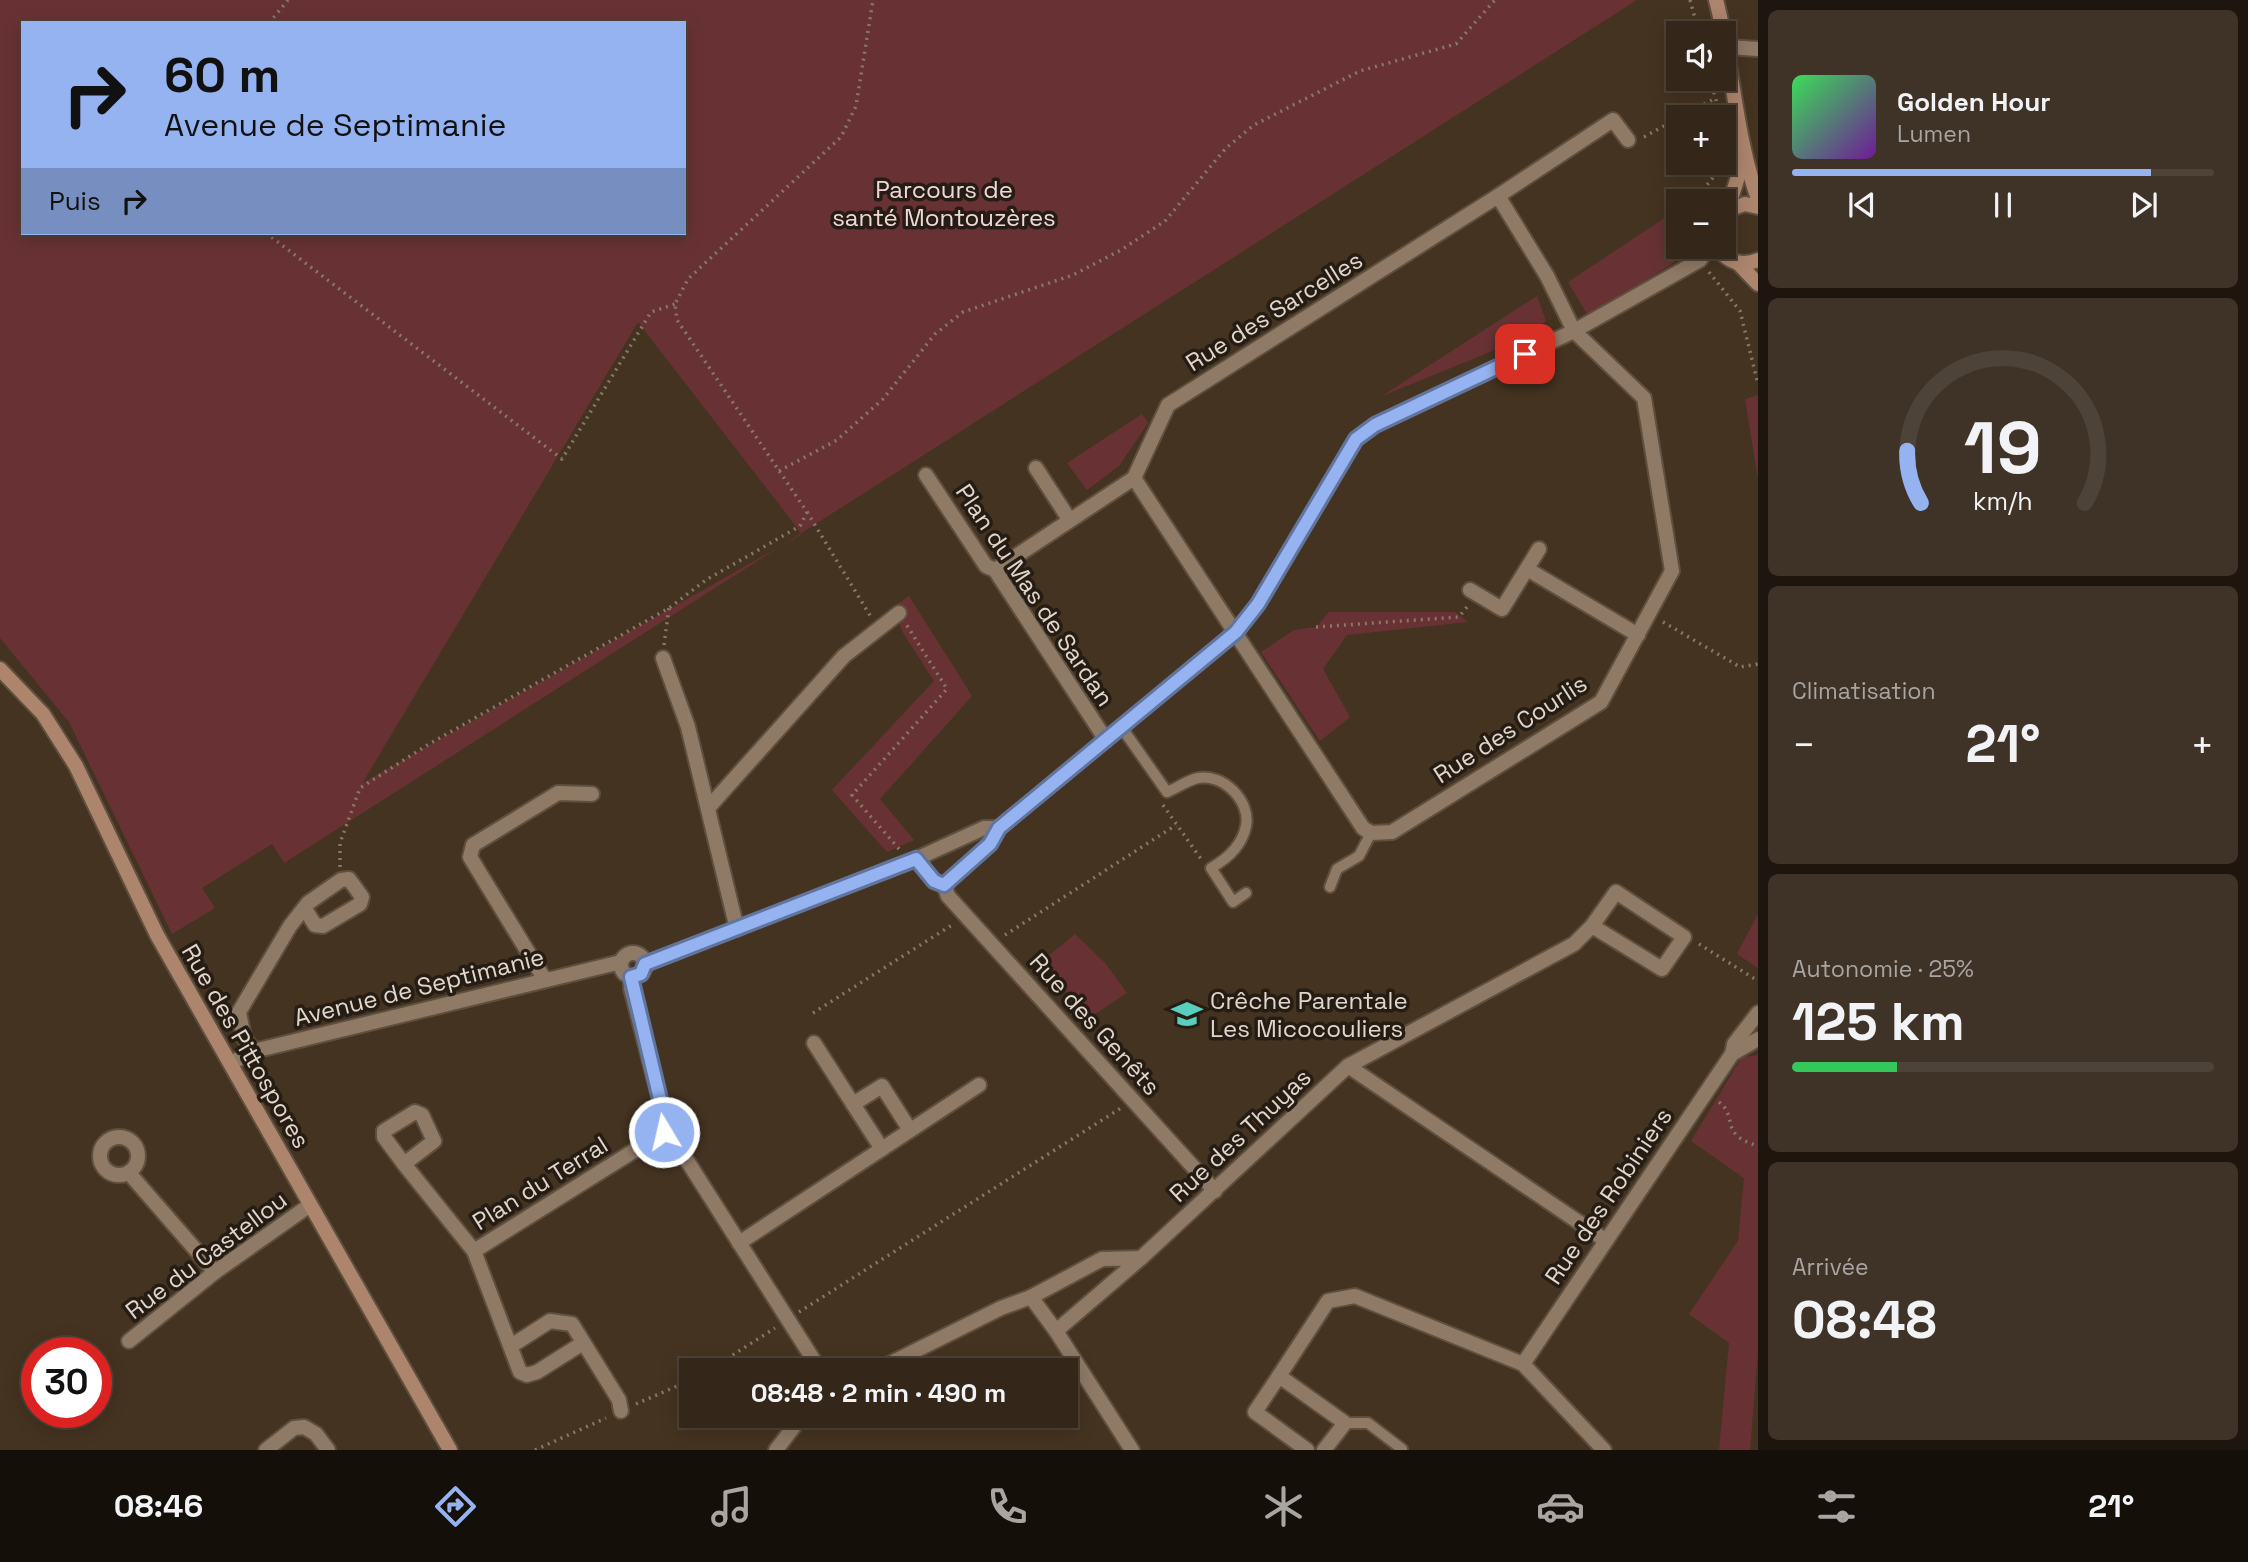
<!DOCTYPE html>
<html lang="fr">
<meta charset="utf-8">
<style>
body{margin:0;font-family:"Space Grotesk",sans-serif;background:#3f3226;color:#f1f3f6;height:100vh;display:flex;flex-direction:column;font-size:26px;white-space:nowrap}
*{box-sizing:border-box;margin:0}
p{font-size:23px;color:#a9a5a2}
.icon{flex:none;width:38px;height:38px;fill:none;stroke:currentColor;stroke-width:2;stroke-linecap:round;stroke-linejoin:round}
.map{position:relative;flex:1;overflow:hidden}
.details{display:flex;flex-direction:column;gap:10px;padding:10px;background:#1d150e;width:490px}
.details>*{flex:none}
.hud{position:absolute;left:21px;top:21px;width:665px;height:214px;border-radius:0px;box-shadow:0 4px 18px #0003,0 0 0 2px #4e4338;background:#95b2f1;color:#111;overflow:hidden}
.controls{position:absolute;left:1666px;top:21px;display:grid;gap:14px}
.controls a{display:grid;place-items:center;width:70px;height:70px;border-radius:0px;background:#342619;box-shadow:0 4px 18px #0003,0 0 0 2px #4e4338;font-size:35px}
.speed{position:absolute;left:21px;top:1337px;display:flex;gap:14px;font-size:35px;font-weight:700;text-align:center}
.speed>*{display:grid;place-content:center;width:91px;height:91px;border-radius:50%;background:#342619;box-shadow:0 4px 18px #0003,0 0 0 2px #4e4338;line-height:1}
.speed .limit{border:10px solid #d22;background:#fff;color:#111}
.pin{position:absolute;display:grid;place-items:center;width:60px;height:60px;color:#fff;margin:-30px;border-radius:14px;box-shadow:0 4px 10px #0006}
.me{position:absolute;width:77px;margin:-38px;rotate:351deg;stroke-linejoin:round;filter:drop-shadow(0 0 5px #0008)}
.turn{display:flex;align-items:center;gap:24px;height:147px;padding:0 28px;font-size:32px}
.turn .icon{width:91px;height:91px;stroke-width:2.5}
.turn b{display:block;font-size:49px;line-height:60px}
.then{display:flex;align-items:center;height:66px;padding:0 28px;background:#0003;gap:14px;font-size:26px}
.big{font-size:52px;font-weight:600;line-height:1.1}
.details .tile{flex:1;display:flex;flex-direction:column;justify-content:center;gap:10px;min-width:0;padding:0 24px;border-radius:10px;background:#3f3226}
.details .dial{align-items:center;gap:0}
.dial svg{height:182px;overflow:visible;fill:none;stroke:#4e4338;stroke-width:7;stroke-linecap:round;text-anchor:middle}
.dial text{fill:#f1f3f6;stroke:none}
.song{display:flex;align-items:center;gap:21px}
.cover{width:84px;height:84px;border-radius:10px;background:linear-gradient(135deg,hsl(130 70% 55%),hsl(280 70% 35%))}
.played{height:7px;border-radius:4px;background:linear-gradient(90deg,#95b2f1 85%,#4e4338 85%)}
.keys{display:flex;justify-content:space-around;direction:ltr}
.heat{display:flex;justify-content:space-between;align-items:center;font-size:38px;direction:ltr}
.charge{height:10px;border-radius:5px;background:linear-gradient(90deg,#34c759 25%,#4e4338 0)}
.trip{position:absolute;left:679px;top:1358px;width:399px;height:70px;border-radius:0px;background:#342619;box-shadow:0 4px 18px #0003,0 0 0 2px #4e4338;font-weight:600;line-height:70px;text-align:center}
.tab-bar{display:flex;height:112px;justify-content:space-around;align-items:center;background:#150f0a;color:#a9a5a2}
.tab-bar .icon{width:49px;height:49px}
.tab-bar .on{color:#95b2f1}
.tab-bar b{font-size:32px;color:#f1f3f6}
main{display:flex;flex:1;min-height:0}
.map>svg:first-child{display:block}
.green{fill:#683234;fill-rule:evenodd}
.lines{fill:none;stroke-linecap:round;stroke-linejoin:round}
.lane-casing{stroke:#5e4f3f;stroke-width:14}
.street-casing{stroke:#5e4f3f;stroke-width:18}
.secondary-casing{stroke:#5e4f3f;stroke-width:18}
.path{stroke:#887869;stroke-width:3.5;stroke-dasharray:2 5;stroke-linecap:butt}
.lane{stroke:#8f7a66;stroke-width:10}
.street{stroke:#8f7a66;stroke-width:14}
.secondary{stroke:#ad856d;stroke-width:14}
.route-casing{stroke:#61749d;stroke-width:18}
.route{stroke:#95b2f1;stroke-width:12}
.labels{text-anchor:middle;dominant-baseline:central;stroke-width:7;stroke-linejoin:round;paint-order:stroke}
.park-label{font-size:24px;fill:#f0d8d8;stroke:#251c14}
.street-label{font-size:24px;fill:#e2d6cb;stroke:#251c14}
.poi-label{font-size:24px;fill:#e2d6cb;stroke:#251c14;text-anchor:start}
</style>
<main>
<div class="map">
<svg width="1758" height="1450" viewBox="0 0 1758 1450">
<rect width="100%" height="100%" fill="#453321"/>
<!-- green -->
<g class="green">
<path d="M 0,0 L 1637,0 L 284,863 L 272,844 L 202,888 L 215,908 L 172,934 L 69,722 L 0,638 ZM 23,23 L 684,23 L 684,233 L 23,233 ZM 638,322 L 802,534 L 363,783 L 363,782 Z"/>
<path d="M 1672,213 L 1679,259 L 1589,317 L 1568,282 Z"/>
<path d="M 1537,296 L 1546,321 L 1517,341 L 1382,396 Z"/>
<path d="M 1758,395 L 1758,479 L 1745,399 Z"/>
<path d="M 1142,414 L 1148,423 L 1119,466 L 1087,490 L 1067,463 Z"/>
<path d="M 909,596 L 972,696 L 880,799 L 914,840 L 887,852 L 832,790 L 934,681 L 902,631 L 894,606 Z"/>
<path d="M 1329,612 L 1455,612 L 1468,622 L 1347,635 L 1323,669 L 1350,717 L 1320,741 L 1261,652 L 1294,630 L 1316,627 Z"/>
<path d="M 1758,914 L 1758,968 L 1737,954 Z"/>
<path d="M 1075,934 L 1105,963 L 1127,993 L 1089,1018 L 1040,963 Z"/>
<path d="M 1758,1055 L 1758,1351 L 1750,1450 L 1719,1450 L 1729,1343 L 1689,1314 L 1738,1241 L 1744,1178 L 1691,1141 L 1742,1057 Z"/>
</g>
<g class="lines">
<!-- lane casing -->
<g class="lane-casing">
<g id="lane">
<path d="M 1122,728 L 1167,792 C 1177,788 1188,780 1198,778 C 1223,773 1251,801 1246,826 C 1242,846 1227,859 1211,868 L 1233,902 L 1246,893"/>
<path d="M 1330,887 L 1337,869 L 1359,856 L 1371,833"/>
<path d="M 1345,1423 L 1368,1423 L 1402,1449"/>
</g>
</g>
<!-- street casing -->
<g class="street-casing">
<g id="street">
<path d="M 1729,47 L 1758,49"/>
<path d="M 1498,196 L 1547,276 L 1574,331 L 1644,398 L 1672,571 L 1601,702 L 1392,832 L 1371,833 L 1363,828 L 1134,478 L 1168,405 Z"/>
<path d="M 1498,196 L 1613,120 L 1628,140"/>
<path d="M 1036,468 L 1069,519"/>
<path d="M 926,475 L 986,566 L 995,570 L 1106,740"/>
<path d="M 1527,569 L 1638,635"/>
<path d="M 995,570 L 1134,478"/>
<path d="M 1470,590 L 1502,609 L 1539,549"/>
<path d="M 663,658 L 688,727 L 737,929"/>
<path d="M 708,808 L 844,656 L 899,613"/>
<path d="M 916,859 L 935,882 L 944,885"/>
<path d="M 944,885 L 990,844 L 999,828 L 1236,632 L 1258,604 L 1356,439 L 1375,425 L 1574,331 L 1700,260 L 1709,247"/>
<path d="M 944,885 L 948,896 L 1215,1191"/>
<circle cx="633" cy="965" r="12"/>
<path d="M 645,964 L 916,859 L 984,828 L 999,828"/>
<path d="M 631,977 L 631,988 L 665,1120 L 664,1132 L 674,1140 L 820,1370"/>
<path d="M 545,980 L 470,857 L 473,845 L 558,793 L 592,794"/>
<path d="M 814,1043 L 853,1104"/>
<path d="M 254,1051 L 244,1038 L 239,1012 L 290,926 L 308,903 L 341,880 L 349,879 L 362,897 L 360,904 L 323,926 L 315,925 L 305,909"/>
<path d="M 1732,1054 L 1758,1039"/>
<path d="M 231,1063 L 254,1051 L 621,962"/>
<path d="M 1348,1066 L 1605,1240"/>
<circle cx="119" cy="1156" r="19"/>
<path d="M 882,1149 L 853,1104 L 882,1086 L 910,1130"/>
<path d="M 404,1164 L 434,1141 L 422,1115 L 415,1112 L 384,1131 L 384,1137 L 404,1164 L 474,1251 L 520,1372 L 527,1375 L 537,1372 L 583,1343"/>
<path d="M 129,1173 L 215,1272"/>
<path d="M 739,1243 L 979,1085"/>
<path d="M 474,1251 L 664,1132"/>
<path d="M 1141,1258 L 1348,1066 L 1574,944 L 1592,926 L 1616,892 L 1684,937 L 1662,969 L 1592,926"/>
<path d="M 1141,1258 L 1056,1331 L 1031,1297 L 1102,1259 Z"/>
<path d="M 1056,1331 L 1132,1450"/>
<path d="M 129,1341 L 215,1272 L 310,1205"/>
<path d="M 511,1346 L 550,1321 L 572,1324 L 619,1400 L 621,1411"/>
<path d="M 1523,1364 L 1732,1054 L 1734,1044 L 1758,1013"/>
<path d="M 877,1370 L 1001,1308 L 1031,1297"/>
<path d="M 1279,1376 L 1328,1301 L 1355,1296 L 1523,1364 L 1604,1450"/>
<path d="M 266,1450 L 294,1428 L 304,1427 L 316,1434 L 328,1450"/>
<path d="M 776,1450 L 802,1416"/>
<path d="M 1307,1450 L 1255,1412 L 1279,1376 L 1345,1423 L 1324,1450"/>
</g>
</g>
<!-- secondary casing -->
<g class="secondary-casing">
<g id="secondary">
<path d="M 1716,0 C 1733,65 1735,135 1758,199"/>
<path d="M 1728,208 L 1743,161"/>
<path d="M 1725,211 L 1745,204 L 1758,207"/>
<path d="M 1717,247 C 1727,262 1741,267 1758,260"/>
<path d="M 1738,263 L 1758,284"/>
<path d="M 0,669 L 43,714 L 76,766 L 157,935 L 450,1450"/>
</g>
</g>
<!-- path -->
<g class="path">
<path d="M 1690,0 L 1699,33"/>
<path d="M 269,23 L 288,0"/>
<path d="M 1710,79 L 1720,114"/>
<path d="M 1679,117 L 1714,99"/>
<path d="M 1644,137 L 1678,118"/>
<path d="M 1694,201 L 1712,179 L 1716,163"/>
<path d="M 266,233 L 562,459 L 651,312 L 675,304"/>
<path d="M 1709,272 L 1740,311 L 1758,384"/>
<path d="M 779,471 L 837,440 L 883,399 L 935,334 L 963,312 L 1073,275 L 1121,250 L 1165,221 L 1226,148 L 1254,125 L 1360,71 L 1456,44 L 1495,0"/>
<path d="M 807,512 L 871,617"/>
<path d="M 1663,622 L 1740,667 L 1758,664"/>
<path d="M 1316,627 L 1459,617 L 1467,607"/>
<path d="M 664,645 L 669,608"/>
<path d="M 1163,805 L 1201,859"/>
<path d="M 899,849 L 852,795 L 947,689 L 906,624"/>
<path d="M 340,867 L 340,843 L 360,788 L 429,744 L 669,608 L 706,580 L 800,526 L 807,512 L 677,320 L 675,304 L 688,279 L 841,137 L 856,106 L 873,0"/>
<path d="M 1005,935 L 1176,825"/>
<path d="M 1699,944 L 1758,981"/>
<path d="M 813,1013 L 952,925"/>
<path d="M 1719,1102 C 1739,1118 1718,1134 1758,1146"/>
<path d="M 799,1312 L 1121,1108"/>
<path d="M 709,1370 L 775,1328"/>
<path d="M 636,1404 L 691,1380"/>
<path d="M 535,1450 L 606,1418"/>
</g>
<!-- lane -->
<use href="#lane" class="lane"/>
<!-- street -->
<use href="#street" class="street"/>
<!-- secondary -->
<use href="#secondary" class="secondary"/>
</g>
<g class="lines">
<!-- route casing -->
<g class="route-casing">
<path id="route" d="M 664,1132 L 665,1120 L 631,977 L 641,974 L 645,964 L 916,859 L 934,881 L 944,885 L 990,844 L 999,828 L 1236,632 L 1258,604 L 1356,439 L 1375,425 L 1525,354"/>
</g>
<!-- route -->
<use href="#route" class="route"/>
</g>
<!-- icons -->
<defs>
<g id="school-bare" transform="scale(2.415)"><path d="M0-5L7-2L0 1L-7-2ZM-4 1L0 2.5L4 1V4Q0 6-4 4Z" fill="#5acebd" stroke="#251c14" stroke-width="2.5" paint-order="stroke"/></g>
</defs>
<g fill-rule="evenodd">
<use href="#school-bare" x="1187" y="1014"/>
</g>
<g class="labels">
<!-- park labels -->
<g class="park-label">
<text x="944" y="189">Parcours de<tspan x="944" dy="28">santé Montouzères</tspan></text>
</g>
<!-- street labels -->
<g class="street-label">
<text transform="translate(1274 311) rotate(-32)">Rue des Sarcelles</text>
<text transform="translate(1035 595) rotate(56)">Plan du Mas de Sardan</text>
<text transform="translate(1510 729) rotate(-33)">Rue des Courlis</text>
<text transform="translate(419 987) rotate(-14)">Avenue de Septimanie</text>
<text transform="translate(1095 1024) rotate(48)">Rue des Genêts</text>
<text transform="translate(246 1046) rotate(60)">Rue des Pittospores</text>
<text transform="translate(1240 1135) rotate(-43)">Rue des Thuyas</text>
<text transform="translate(540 1183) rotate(-32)">Plan du Terral</text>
<text transform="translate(1608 1196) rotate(-56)">Rue des Robiniers</text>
<text transform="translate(206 1255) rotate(-37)">Rue du Castellou</text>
</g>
<!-- poi labels -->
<g class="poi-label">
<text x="1210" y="1000">Crêche Parentale<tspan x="1210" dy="28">Les Micocouliers</tspan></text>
</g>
</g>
</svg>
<div class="controls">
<a><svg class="icon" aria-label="sound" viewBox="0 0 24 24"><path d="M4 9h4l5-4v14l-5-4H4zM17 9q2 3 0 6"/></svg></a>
<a>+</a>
<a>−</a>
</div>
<div class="speed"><div class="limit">30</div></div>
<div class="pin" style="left:1525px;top:354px;background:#d93025"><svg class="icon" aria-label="arrive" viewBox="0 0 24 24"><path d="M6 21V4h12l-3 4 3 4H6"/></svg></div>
<svg class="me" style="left:664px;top:1132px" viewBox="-20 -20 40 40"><circle r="17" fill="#95b2f1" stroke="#fff" stroke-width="3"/><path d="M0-11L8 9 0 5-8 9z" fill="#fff"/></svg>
<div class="trip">08:48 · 2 min · 490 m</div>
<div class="hud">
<div class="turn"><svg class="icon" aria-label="right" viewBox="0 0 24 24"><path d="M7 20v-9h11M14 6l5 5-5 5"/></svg><div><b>60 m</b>Avenue de Septimanie</div></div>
<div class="then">Puis<svg class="icon" aria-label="right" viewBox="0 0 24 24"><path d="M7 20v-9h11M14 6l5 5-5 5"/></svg></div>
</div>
</div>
<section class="details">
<div class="tile">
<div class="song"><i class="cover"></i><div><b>Golden Hour</b><p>Lumen</p></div></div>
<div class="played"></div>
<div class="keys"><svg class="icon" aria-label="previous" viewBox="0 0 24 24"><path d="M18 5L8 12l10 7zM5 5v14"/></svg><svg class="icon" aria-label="pause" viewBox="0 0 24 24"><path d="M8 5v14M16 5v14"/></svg><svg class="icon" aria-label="next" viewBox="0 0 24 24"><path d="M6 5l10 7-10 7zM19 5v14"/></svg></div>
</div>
<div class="tile dial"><svg viewBox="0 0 100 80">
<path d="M14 69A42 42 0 1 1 86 69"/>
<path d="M14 69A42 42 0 0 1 8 46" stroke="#95b2f1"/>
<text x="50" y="56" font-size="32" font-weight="700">19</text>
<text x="50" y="72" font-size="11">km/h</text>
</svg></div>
<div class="tile"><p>Climatisation</p>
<div class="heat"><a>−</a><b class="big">21°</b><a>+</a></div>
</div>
<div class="tile"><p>Autonomie · 25%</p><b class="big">125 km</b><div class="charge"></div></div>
<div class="tile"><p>Arrivée</p><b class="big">08:48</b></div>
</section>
</main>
<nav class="tab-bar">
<b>08:46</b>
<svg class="icon on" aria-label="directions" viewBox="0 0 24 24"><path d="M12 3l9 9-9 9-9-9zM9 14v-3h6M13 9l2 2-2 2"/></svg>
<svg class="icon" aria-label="music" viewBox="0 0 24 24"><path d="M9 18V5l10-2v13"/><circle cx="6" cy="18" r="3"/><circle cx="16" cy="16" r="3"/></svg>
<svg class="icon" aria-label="phone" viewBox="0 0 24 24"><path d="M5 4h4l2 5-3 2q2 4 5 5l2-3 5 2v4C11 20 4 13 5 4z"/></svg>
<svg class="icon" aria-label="climate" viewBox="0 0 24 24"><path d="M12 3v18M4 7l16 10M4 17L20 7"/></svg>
<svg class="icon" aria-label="car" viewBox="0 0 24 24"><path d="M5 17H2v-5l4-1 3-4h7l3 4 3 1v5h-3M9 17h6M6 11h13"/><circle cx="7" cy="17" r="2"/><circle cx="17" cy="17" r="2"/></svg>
<svg class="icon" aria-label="filters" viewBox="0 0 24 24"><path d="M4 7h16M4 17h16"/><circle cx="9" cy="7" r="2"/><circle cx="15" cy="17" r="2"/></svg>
<b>21°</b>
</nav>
